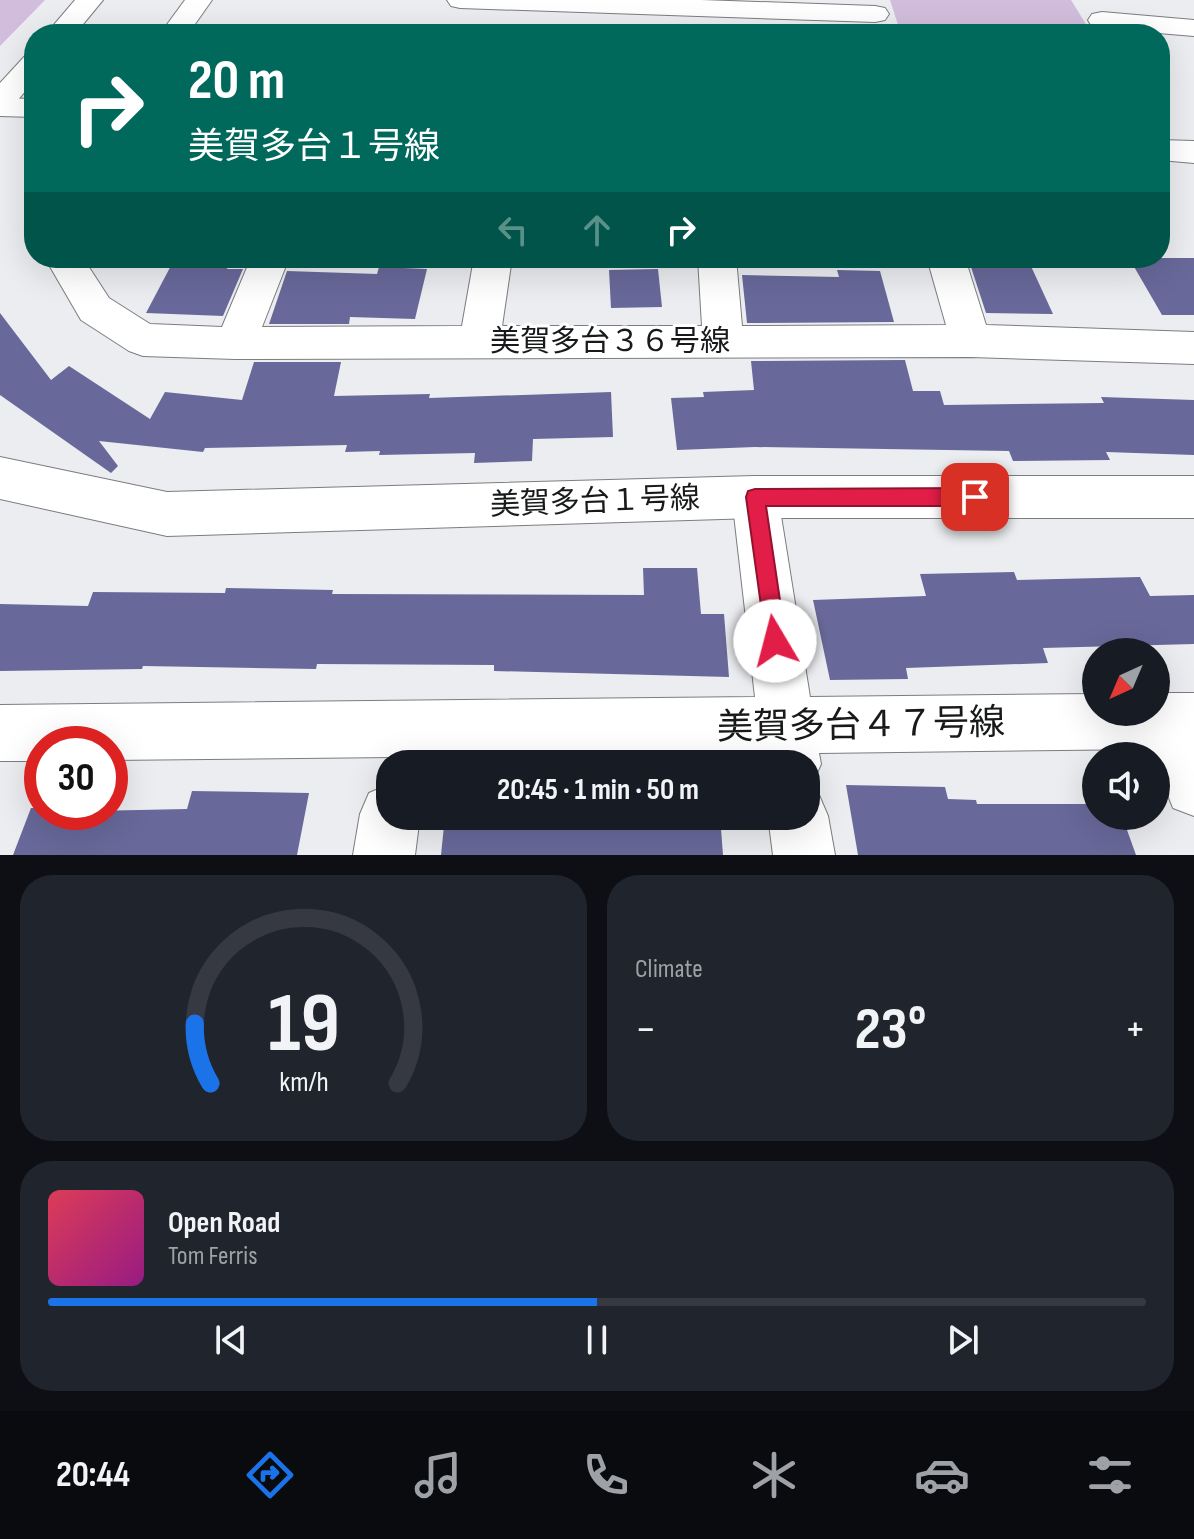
<!DOCTYPE html>
<meta charset="utf-8">
<style>
body{margin:0;font-family:"Sofia Sans Condensed","Noto Sans JP",sans-serif;background:#20242c;color:#f1f3f6;height:100vh;display:flex;flex-direction:column;font-size:30px;white-space:nowrap}
*{box-sizing:border-box;margin:0}
p{font-size:26px;color:#9ea1a6}
.icon{flex:none;width:44px;height:44px;fill:none;stroke:currentColor;stroke-width:2;stroke-linecap:round;stroke-linejoin:round}
.map{position:relative;height:855px;overflow:hidden}
.details{display:flex;flex-direction:column;gap:20px;padding:20px;background:#0d0f14;flex:1}
.details>*{flex:none}
.banner{position:absolute;left:24px;top:24px;width:1146px;height:244px;border-radius:32px;box-shadow:0 8px 32px #0002;background:#00695c;color:#fff;overflow:hidden}
.needle{width:52px;rotate:224deg}
.controls{position:absolute;left:1082px;top:638px;display:grid;gap:16px}
.controls a{display:grid;place-items:center;width:88px;height:88px;border-radius:50%;background:#171b24;box-shadow:0 8px 32px #0002;font-size:40px}
.speed{position:absolute;left:24px;top:726px;display:flex;gap:16px;font-size:40px;font-weight:700;text-align:center}
.speed>*{display:grid;place-content:center;width:104px;height:104px;border-radius:50%;background:#171b24;box-shadow:0 8px 32px #0002;line-height:1}
.speed .limit{border:12px solid #d22;background:#fff;color:#111}
.pin{position:absolute;display:grid;place-items:center;width:68px;height:68px;color:#fff;margin:-34px;border-radius:16px;box-shadow:0 4px 12px #0006}
.me{position:absolute;width:88px;margin:-44px;rotate:352deg;stroke-linejoin:round;filter:drop-shadow(0 0 6px #0008)}
.turn{display:flex;align-items:center;gap:28px;height:168px;padding:0 32px;font-size:36px}
.turn .icon{width:104px;height:104px;stroke-width:2.5}
.turn b{display:block;font-size:56px;line-height:68px}
.lanes{display:flex;align-items:center;height:76px;padding:0 32px;background:#0003;justify-content:center;gap:40px;direction:ltr}
.lanes .off{opacity:.35}
.big{font-size:60px;font-weight:700;line-height:1.1}
.details .card{flex:1;display:flex;flex-direction:column;justify-content:center;gap:12px;min-width:0;padding:0 28px;border-radius:32px;background:#20242c}
.details .dial{align-items:center;gap:0}
.dial svg{height:208px;overflow:visible;fill:none;stroke:#363941;stroke-width:7;stroke-linecap:round;text-anchor:middle}
.dial text{fill:#f1f3f6;stroke:none}
.song{display:flex;align-items:center;gap:24px}
.cover{width:96px;height:96px;border-radius:12px;background:linear-gradient(135deg,hsl(350 70% 55%),hsl(310 70% 35%))}
.played{height:8px;border-radius:4px;background:linear-gradient(90deg,#1a73e8 50%,#363941 50%)}
.keys{display:flex;justify-content:space-around;direction:ltr}
.heat{display:flex;justify-content:space-between;align-items:center;font-size:44px;direction:ltr}
.details .tiles{flex:1;display:grid;gap:20px;grid-template-columns:1fr 1fr}
.card:last-child{grid-column:span 2}
.trip{position:absolute;left:376px;top:750px;width:444px;height:80px;border-radius:32px;background:#171b24;box-shadow:0 8px 32px #0002;font-weight:700;line-height:80px;text-align:center}
.tab-bar{display:flex;height:128px;justify-content:space-around;align-items:center;background:#090b0e;color:#9ea1a6}
.tab-bar .icon{width:56px;height:56px}
.tab-bar .current{color:#1a73e8}
.tab-bar b{font-size:36px;color:#f1f3f6}
.map>svg:first-child{display:block}
.green{fill:#d2bddd}
.building{fill:#68699a}
.lines{fill:none;stroke-linecap:round;stroke-linejoin:round}
.minor-casing{stroke:#7b7d7f;stroke-width:2}
.tertiary-casing{stroke:#7b7d7f;stroke-width:2}
.minor{fill:#fff;fill-rule:evenodd}
.tertiary{fill:#fff;fill-rule:evenodd}
.route{fill:#e11d48;stroke:#92132f;stroke-width:2}
.labels{text-anchor:middle;dominant-baseline:central;stroke-width:6;stroke-linejoin:round;paint-order:stroke}
.street-label{font-size:30px;fill:#18191a;stroke:#fff}
.near-street-label{font-size:36px;fill:#18191a;stroke:#fff}
</style>
<div class="map">
<svg width="1194" height="855" viewBox="0 0 1194 855">
<rect width="100%" height="100%" fill="#ebedf0"/>
<!-- green -->
<g class="green">
<path d="M 0,0 L 45,0 L 0,46 Z"/>
<path d="M 890,0 L 1071,0 L 1092,34 L 901,34 Z"/>
</g>
<!-- building -->
<g class="building">
<path d="M 175,258 L 232,258 L 227,269 L 243,269 L 223,316 L 146,313 Z"/>
<path d="M 1129,258 L 1194,258 L 1194,315 L 1162,315 Z"/>
<path d="M 970,264 L 1030,264 L 1053,314 L 986,313 Z"/>
<path d="M 379,267 L 427,269 L 415,319 L 350,317 L 349,324 L 269,324 L 287,271 L 377,274 Z"/>
<path d="M 658,269 L 662,307 L 611,308 L 609,270 Z"/>
<path d="M 837,270 L 880,271 L 894,322 L 747,323 L 742,275 L 839,277 Z"/>
<path d="M 0,313 L 51,380 L 69,366 L 150,419 L 165,392 L 242,400 L 254,362 L 341,362 L 334,396 L 430,394 L 429,398 L 611,392 L 613,437 L 533,439 L 532,461 L 474,463 L 475,453 L 379,455 L 380,451 L 345,452 L 347,445 L 205,448 L 203,452 L 99,441 L 118,466 L 111,473 L 0,395 Z"/>
<path d="M 905,360 L 913,391 L 940,391 L 944,405 L 1104,403 L 1101,397 L 1194,400 L 1194,455 L 1106,452 L 1110,460 L 1013,461 L 1009,451 L 755,447 L 677,450 L 671,398 L 704,397 L 703,392 L 754,390 L 751,361 Z"/>
<path d="M 643,568 L 697,568 L 701,614 L 724,614 L 729,677 L 494,671 L 494,665 L 317,664 L 316,669 L 143,666 L 142,669 L 0,671 L 0,604 L 88,606 L 93,592 L 225,593 L 226,588 L 333,590 L 332,594 L 644,595 Z"/>
<path d="M 1014,572 L 1017,580 L 1140,577 L 1150,596 L 1194,595 L 1194,644 L 1043,648 L 1048,663 L 906,668 L 908,679 L 830,680 L 813,600 L 926,596 L 920,574 Z"/>
<path d="M 846,785 L 945,787 L 948,799 L 976,800 L 977,804 L 1096,804 L 1096,816 L 1122,816 L 1136,855 L 858,855 Z"/>
<path d="M 192,791 L 309,793 L 297,855 L 13,855 L 31,808 L 42,808 L 42,812 L 187,809 Z"/>
<path d="M 445,816 L 720,816 L 723,855 L 441,855 Z"/>
</g>
<g class="lines">
<!-- minor casing -->
<g class="minor-casing">
<g id="minor">
<path d="M 185,0 L 212,0 L 188,34 L 160,34 Z"/>
<path d="M 447,0 L 701,0 L 875,6 L 885,8 L 889,14 L 885,20 L 875,22 L 460,8 L 451,6 Z"/>
<path d="M 1102,12 L 1194,20 L 1194,36 L 1122,30 L 1124,34 L 1096,34 L 1088,20 L 1092,14 Z"/>
<path d="M 0,98 L 34,99 L 34,117 L 0,116 Z"/>
<path d="M 1160,140 L 1194,141 L 1194,163 L 1160,160 Z"/>
<path d="M 45,258 L 83,258 L 109,298 L 150,324 L 222,327 L 251,258 L 289,258 L 262,327 L 462,326 L 474,258 L 512,258 L 502,326 L 702,326 L 698,258 L 736,258 L 742,326 L 946,325 L 927,258 L 965,258 L 986,325 L 1194,332 L 1194,364 L 971,357 L 235,359 L 143,356 L 129,351 L 81,320 Z"/>
<path d="M 755,476 L 772,482 L 778,497 L 810,697 L 1096,694 L 1096,712 L 1156,712 L 1156,693 L 1194,693 L 1194,816 L 1173,808 C 1165,788 1157,766 1150,749 L 819,753 L 821,764 L 812,784 L 806,787 L 806,764 L 763,764 L 762,753 L 110,760 L 110,744 L 42,744 L 42,761 L 0,761 L 0,705 L 755,697 L 732,497 L 738,482 Z"/>
<path d="M 390,784 L 390,816 L 420,816 L 415,855 L 353,855 L 360,814 L 369,793 Z"/>
<path d="M 806,789 L 819,795 L 828,816 L 835,855 L 773,855 L 768,816 L 806,816 Z"/>
</g>
</g>
<!-- tertiary casing -->
<g class="tertiary-casing">
<g id="tertiary">
<path d="M 75,0 L 103,0 L 75,34 L 46,34 Z"/>
<path d="M 34,54 L 34,81 L 11,108 L 0,110 L 0,83 L 24,57 Z"/>
<path d="M 0,457 L 167,492 L 755,476 L 1194,476 L 1194,518 L 755,518 L 167,536 L 0,499 Z"/>
</g>
</g>
<!-- minor -->
<use href="#minor" class="minor"/>
<!-- tertiary -->
<use href="#tertiary" class="tertiary"/>
</g>
<!-- route -->
<path class="route" d="M 975,488 L 981,491 L 984,497 L 981,503 L 975,506 L 766,506 L 786,641 L 783,649 L 775,652 L 767,649 L 746,497 L 748,491 L 755,489 Z"/>
<g class="labels">
<!-- street labels -->
<g class="street-label">
<text x="610" y="342">美賀多台３６号線</text>
<text transform="translate(595 502) rotate(-2)">美賀多台１号線</text>
</g>
<!-- near-street labels -->
<g class="near-street-label">
<text transform="translate(861 726) rotate(-1)">美賀多台４７号線</text>
</g>
</g>
</svg>
<div class="controls">
<a><svg class="needle" viewBox="-14 -14 28 28"><path d="M0-13l5 13h-10z" fill="#e53935"/><path d="M0 13l5-13h-10z" fill="#9ea1a6"/></svg></a>
<a><svg class="icon" aria-label="sound" viewBox="0 0 24 24"><path d="M4 9h4l5-4v14l-5-4H4zM17 9q2 3 0 6"/></svg></a>
</div>
<div class="speed"><div class="limit">30</div></div>
<div class="pin" style="left:975px;top:497px;background:#d93025"><svg class="icon" aria-label="arrive" viewBox="0 0 24 24"><path d="M6 21V4h12l-3 4 3 4H6"/></svg></div>
<svg class="me" style="left:775px;top:641px" viewBox="-20 -20 40 40"><circle r="19" fill="#fff"/><path d="M0-13L10 11 0 6-10 11z" fill="#e11d48"/></svg>
<div class="trip">20:45 · 1 min · 50 m</div>
<div class="banner">
<div class="turn"><svg class="icon" aria-label="right" viewBox="0 0 24 24"><path d="M7 20v-9h11M14 6l5 5-5 5"/></svg><div><b>20 m</b>美賀多台１号線</div></div>
<div class="lanes"><svg class="icon off" aria-label="left" viewBox="0 0 24 24"><path d="M17 20v-9H6M10 6l-5 5 5 5"/></svg><svg class="icon off" aria-label="ahead" viewBox="0 0 24 24"><path d="M12 20V5M6 11l6-6 6 6"/></svg><svg class="icon" aria-label="right" viewBox="0 0 24 24"><path d="M7 20v-9h11M14 6l5 5-5 5"/></svg></div>
</div>
</div>
<section class="details">
<div class="tiles">
<div class="card dial"><svg viewBox="0 0 100 80">
<path d="M14 69A42 42 0 1 1 86 69"/>
<path d="M14 69A42 42 0 0 1 8 46" stroke="#1a73e8"/>
<text x="50" y="56" font-size="32" font-weight="700">19</text>
<text x="50" y="72" font-size="11">km/h</text>
</svg></div>
<div class="card"><p>Climate</p>
<div class="heat"><a>−</a><b class="big">23°</b><a>+</a></div>
</div>
<div class="card">
<div class="song"><i class="cover"></i><div><b>Open Road</b><p>Tom Ferris</p></div></div>
<div class="played"></div>
<div class="keys"><svg class="icon" aria-label="previous" viewBox="0 0 24 24"><path d="M18 5L8 12l10 7zM5 5v14"/></svg><svg class="icon" aria-label="pause" viewBox="0 0 24 24"><path d="M8 5v14M16 5v14"/></svg><svg class="icon" aria-label="next" viewBox="0 0 24 24"><path d="M6 5l10 7-10 7zM19 5v14"/></svg></div>
</div>
</div>
</section>
<nav class="tab-bar">
<b>20:44</b>
<svg class="icon current" aria-label="directions" viewBox="0 0 24 24"><path d="M12 3l9 9-9 9-9-9zM9 14v-3h6M13 9l2 2-2 2"/></svg>
<svg class="icon" aria-label="music" viewBox="0 0 24 24"><path d="M9 18V5l10-2v13"/><circle cx="6" cy="18" r="3"/><circle cx="16" cy="16" r="3"/></svg>
<svg class="icon" aria-label="phone" viewBox="0 0 24 24"><path d="M5 4h4l2 5-3 2q2 4 5 5l2-3 5 2v4C11 20 4 13 5 4z"/></svg>
<svg class="icon" aria-label="climate" viewBox="0 0 24 24"><path d="M12 3v18M4 7l16 10M4 17L20 7"/></svg>
<svg class="icon" aria-label="car" viewBox="0 0 24 24"><path d="M5 17H2v-5l4-1 3-4h7l3 4 3 1v5h-3M9 17h6M6 11h13"/><circle cx="7" cy="17" r="2"/><circle cx="17" cy="17" r="2"/></svg>
<svg class="icon" aria-label="filters" viewBox="0 0 24 24"><path d="M4 7h16M4 17h16"/><circle cx="9" cy="7" r="2"/><circle cx="15" cy="17" r="2"/></svg>
</nav>
